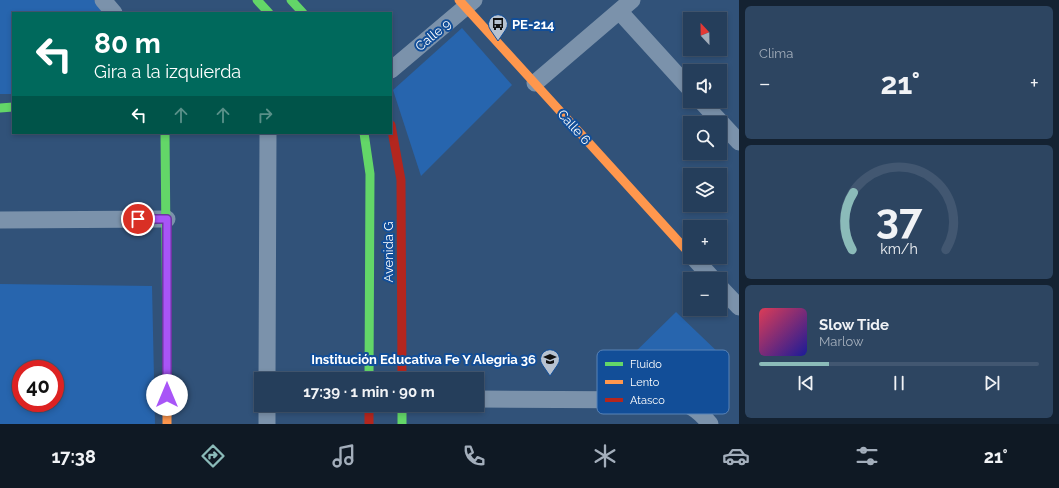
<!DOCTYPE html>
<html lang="es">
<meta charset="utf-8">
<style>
body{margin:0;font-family:Raleway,sans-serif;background:#2d4561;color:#f1f3f6;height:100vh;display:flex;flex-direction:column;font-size:15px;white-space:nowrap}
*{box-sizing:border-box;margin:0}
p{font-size:13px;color:#a3aebb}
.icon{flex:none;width:22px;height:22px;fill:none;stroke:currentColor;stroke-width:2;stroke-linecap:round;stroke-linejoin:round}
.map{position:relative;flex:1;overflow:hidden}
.sheet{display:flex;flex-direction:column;gap:6px;padding:6px;background:#142232;width:320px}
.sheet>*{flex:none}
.hud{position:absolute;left:12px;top:12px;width:380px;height:122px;border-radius:0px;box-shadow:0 2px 6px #0003,0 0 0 1px #425771;background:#00695c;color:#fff;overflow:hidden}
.needle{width:26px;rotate:338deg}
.fabs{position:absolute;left:683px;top:12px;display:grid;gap:8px}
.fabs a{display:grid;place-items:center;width:44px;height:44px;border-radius:0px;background:#253e5b;box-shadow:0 2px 6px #0003,0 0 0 1px #425771;font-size:20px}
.speed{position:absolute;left:12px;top:360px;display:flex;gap:8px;font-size:20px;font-weight:700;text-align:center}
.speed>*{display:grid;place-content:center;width:52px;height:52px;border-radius:50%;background:#253e5b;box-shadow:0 2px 6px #0003,0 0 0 1px #425771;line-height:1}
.speed .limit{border:6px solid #d22;background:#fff;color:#111}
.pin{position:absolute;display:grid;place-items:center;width:34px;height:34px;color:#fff;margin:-17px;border:2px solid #fff;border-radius:50%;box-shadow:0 1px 4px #0007}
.me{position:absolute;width:44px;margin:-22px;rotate:0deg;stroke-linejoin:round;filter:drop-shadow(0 0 3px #0008)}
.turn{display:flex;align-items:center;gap:14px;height:84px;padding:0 16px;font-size:18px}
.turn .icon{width:52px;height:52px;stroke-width:2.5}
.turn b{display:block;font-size:28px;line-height:34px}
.lanes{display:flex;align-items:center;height:38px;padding:0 16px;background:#0003;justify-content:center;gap:20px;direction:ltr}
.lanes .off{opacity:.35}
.big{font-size:30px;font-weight:700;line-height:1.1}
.sheet .widget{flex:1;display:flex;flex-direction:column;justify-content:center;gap:6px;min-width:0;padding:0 14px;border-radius:6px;background:#2d4561}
.sheet .dial{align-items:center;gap:0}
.dial svg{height:104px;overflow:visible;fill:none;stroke:#425771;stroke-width:7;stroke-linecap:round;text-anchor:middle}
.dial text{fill:#f1f3f6;stroke:none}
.song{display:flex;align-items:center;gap:12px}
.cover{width:48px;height:48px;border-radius:6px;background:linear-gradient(135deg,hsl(350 70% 55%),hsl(240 70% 35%))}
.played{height:4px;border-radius:2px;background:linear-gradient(90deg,#8bbbb9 25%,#425771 25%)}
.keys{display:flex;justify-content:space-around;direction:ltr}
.heat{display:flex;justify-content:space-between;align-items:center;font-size:22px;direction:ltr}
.trip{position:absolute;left:254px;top:372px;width:230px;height:40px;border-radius:0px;background:#253e5b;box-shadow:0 2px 6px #0003,0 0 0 1px #425771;font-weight:700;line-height:40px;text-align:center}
.dock{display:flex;height:64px;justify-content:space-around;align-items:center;background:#0f1924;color:#a3aebb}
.dock .icon{width:28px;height:28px}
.dock .on{color:#8bbbb9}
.dock b{font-size:18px;color:#f1f3f6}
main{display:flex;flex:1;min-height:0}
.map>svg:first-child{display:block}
.green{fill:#2765ae;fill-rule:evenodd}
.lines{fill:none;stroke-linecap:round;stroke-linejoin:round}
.street{stroke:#7b92ab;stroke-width:17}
.fast{stroke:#63d668;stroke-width:9}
.slow{stroke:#ff974d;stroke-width:9}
.jam{stroke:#b3261e;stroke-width:9}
.route-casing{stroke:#6d37a1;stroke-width:10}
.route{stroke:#a855f7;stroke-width:7}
.labels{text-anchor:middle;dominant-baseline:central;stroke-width:4;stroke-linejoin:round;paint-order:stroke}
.poi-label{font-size:13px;font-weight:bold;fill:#fff;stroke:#124e98;text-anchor:start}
.street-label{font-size:13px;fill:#fff;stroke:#124e98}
.key{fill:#124e98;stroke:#5983b7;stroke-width:1}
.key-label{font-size:11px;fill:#fff}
</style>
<main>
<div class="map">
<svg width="739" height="424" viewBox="0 0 739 424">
<rect width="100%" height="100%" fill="#315279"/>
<!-- green -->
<g class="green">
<path d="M 0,0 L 94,0 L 106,13 L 13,13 L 13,94 L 0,94 Z"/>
<path d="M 462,28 L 512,85 L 421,176 L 393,90 Z"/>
<path d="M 0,284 L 152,286 L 155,424 L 0,424 ZM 21,369 L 55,369 L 55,403 L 21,403 Z"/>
<path d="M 676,312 L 723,357 L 700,377 L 622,365 Z"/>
</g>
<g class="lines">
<!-- street -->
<g class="street">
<path d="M 103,0 L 114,13"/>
<path d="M 620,12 L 690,89"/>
<path d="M 391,70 L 474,0"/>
<path d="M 535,83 L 632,0"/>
<path d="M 701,101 L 739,142"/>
<path d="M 0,220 L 167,219"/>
<path d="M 693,257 L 713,279"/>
<path d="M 720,287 L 739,307"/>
<path d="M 267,379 L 268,133"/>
<path d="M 477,399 L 659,400 C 685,403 693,403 710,424"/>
<path d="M 267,424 L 267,405"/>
</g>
<!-- fast -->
<g class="fast">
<path d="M 257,0 L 269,13"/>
<path d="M 291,0 L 303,13"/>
<path d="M 0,108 L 13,107"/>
<path d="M 165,133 L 167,352"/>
<path d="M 364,133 L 370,174 L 369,379"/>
<path d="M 402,405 L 402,424"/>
</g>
<!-- slow -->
<g class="slow">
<path d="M 459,0 L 690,254"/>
<path d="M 167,424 L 167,352"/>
</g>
<!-- jam -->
<g class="jam">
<path d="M 391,125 L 401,180 L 402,379"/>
<path d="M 369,405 L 369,424"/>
</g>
</g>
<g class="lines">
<!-- route casing -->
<g class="route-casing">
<path id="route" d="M 138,219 L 167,219 L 167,395"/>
</g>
<!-- route -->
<use href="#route" class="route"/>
</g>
<!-- icons -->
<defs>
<g id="bus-pin" transform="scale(1)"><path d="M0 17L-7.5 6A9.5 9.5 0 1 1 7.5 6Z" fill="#b7c2d0" stroke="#124e98"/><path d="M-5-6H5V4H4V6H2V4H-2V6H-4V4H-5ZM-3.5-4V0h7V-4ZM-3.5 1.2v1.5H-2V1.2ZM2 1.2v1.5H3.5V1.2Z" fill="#111"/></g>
<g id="school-pin" transform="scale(1)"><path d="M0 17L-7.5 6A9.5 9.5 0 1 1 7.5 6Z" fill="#b7c2d0" stroke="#124e98"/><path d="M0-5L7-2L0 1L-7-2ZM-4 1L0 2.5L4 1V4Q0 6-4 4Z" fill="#111"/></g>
</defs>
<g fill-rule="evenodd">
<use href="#bus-pin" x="498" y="24"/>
<use href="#school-pin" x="550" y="359"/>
</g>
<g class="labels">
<!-- poi labels -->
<g class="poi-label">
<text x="512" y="24">PE-214</text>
<text x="536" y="359" text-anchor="end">Institución Educativa Fe Y Alegria 36</text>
</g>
<!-- street labels -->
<g class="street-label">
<text transform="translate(433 35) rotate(-40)">Calle 9</text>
<text transform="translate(574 127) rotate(48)">Calle 6</text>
<text transform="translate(388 252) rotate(-90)">Avenida G</text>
</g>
</g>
<!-- legend -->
<rect x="597" y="350" width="132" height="64" rx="6" class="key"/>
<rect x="605" y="362" width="18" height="4" fill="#63d668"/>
<rect x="605" y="380" width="18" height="4" fill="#ff974d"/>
<rect x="605" y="398" width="18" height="4" fill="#b3261e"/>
<g class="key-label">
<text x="630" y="368">Fluido</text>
<text x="630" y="386">Lento</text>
<text x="630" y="404">Atasco</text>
</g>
</svg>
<div class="fabs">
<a><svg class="needle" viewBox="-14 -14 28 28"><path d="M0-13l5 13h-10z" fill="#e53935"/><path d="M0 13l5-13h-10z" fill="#a3aebb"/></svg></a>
<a><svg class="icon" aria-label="sound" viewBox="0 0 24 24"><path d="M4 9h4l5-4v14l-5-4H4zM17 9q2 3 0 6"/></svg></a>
<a><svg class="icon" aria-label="search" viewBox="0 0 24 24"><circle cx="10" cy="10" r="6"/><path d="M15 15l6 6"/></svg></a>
<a><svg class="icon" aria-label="layers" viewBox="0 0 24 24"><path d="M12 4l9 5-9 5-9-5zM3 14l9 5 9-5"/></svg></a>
<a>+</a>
<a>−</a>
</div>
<div class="speed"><div class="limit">40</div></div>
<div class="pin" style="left:138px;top:219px;background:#d93025"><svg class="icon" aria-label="arrive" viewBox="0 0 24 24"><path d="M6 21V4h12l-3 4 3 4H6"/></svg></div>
<svg class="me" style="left:167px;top:395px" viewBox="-20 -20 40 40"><circle r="19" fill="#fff"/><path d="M0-13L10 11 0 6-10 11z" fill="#a855f7"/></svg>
<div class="trip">17:39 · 1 min · 90 m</div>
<div class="hud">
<div class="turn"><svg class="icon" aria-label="left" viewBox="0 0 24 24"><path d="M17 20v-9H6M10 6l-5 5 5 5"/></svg><div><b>80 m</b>Gira a la izquierda</div></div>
<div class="lanes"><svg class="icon" aria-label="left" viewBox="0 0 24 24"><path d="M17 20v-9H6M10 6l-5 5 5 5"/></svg><svg class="icon off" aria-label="ahead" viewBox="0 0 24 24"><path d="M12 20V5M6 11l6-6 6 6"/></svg><svg class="icon off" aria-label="ahead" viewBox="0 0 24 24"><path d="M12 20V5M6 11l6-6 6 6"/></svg><svg class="icon off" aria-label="right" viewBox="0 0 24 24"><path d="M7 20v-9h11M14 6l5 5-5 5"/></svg></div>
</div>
</div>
<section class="sheet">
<div class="widget"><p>Clima</p>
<div class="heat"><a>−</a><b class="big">21°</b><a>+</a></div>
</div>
<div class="widget dial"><svg viewBox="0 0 100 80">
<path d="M14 69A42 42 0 1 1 86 69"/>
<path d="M14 69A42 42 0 0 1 15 25" stroke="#8bbbb9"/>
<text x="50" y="56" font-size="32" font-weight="700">37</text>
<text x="50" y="72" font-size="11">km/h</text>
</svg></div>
<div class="widget">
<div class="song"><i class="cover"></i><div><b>Slow Tide</b><p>Marlow</p></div></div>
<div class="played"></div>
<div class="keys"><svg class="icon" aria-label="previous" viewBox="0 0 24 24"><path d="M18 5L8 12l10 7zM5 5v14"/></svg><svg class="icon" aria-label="pause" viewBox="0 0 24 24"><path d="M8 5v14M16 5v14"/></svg><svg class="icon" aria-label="next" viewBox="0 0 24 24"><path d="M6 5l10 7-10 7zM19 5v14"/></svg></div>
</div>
</section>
</main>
<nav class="dock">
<b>17:38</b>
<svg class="icon on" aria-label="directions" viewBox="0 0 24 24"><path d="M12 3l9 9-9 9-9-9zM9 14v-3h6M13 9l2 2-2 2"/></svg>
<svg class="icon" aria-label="music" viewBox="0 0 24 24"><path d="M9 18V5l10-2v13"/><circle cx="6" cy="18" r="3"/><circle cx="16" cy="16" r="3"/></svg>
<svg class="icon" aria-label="phone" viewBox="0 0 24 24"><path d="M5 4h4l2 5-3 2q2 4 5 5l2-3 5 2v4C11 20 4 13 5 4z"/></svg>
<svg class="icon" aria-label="climate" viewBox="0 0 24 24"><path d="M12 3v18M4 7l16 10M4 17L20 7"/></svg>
<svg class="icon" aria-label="car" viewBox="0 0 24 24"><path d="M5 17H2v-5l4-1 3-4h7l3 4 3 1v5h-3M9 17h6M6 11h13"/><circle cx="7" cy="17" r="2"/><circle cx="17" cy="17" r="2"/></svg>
<svg class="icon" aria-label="filters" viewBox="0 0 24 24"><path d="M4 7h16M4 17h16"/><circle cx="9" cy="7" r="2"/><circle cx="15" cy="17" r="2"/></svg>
<b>21°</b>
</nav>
